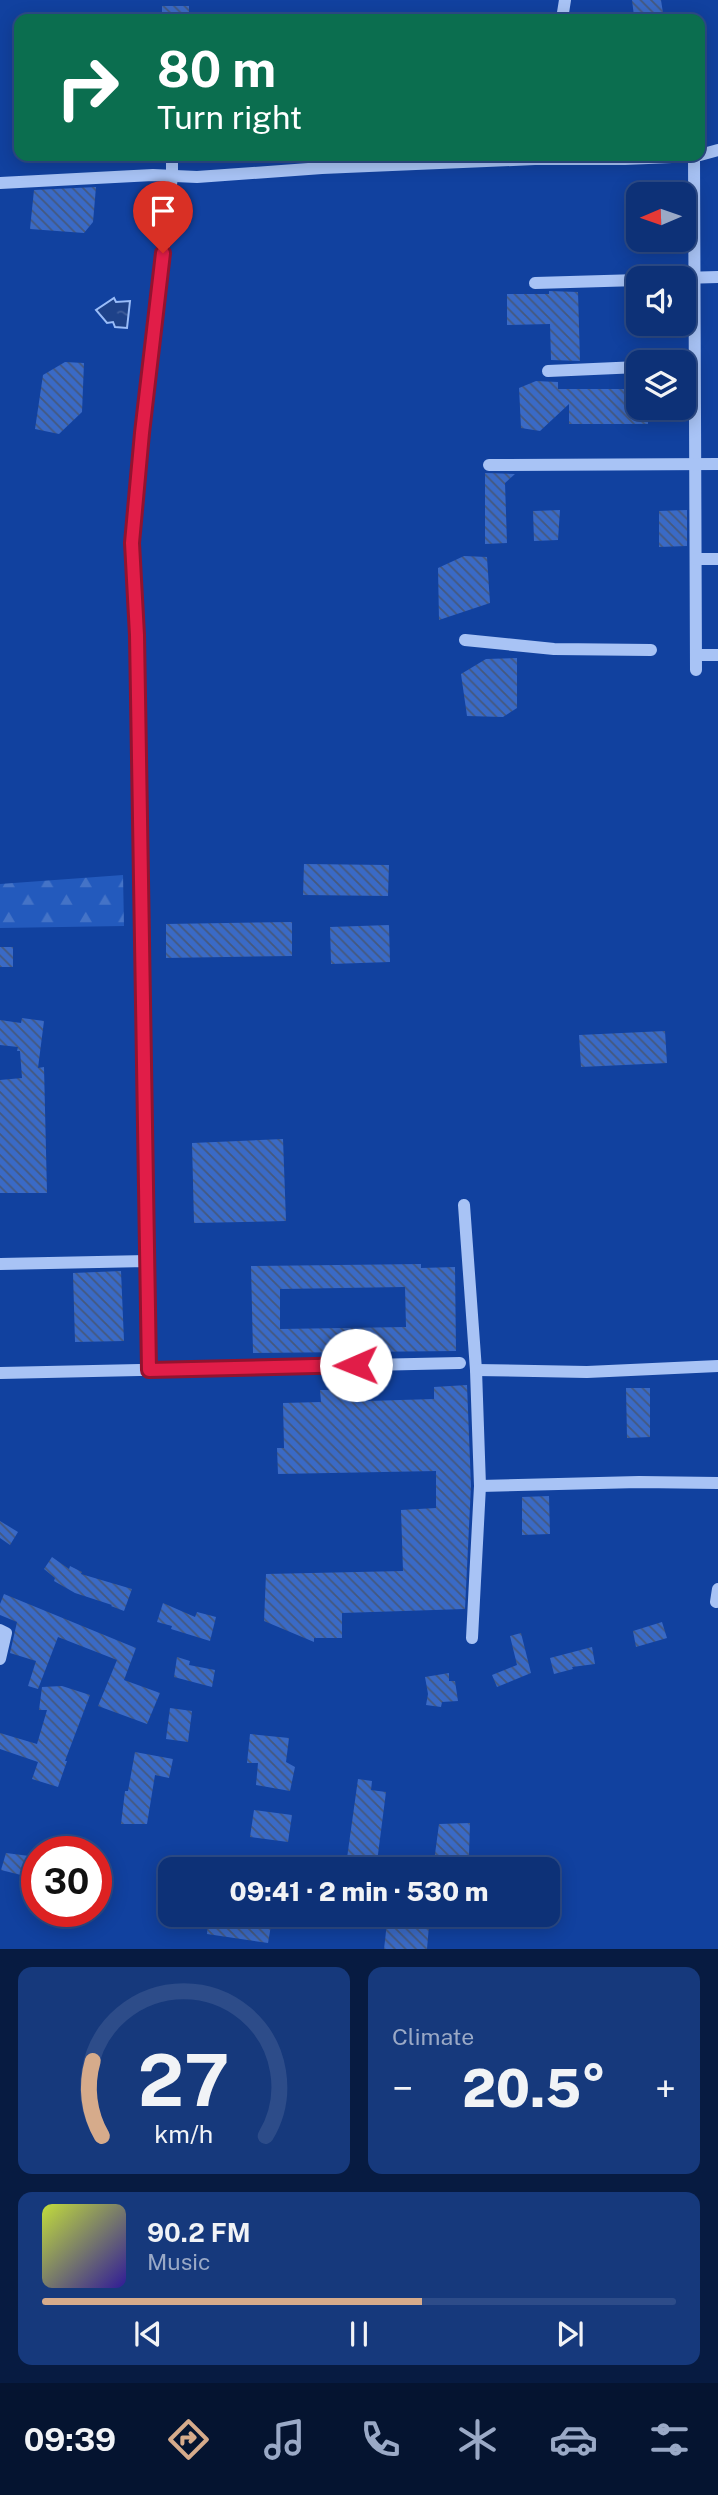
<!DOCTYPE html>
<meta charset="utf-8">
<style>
body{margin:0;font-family:"Public Sans",sans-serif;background:#16397c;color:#f1f3f6;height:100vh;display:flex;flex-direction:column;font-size:26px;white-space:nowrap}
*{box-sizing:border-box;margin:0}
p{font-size:23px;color:#9aa9c6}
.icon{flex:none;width:38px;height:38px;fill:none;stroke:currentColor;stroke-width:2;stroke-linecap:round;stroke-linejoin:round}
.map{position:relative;height:1949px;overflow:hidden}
.details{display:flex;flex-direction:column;gap:18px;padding:18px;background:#071b41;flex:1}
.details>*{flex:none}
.guide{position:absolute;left:14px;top:14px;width:691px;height:147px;border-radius:14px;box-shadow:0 4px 18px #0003,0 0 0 2px #2d4c89;background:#0b6e4f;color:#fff;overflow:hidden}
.needle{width:46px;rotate:268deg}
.tools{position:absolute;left:626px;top:182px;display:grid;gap:14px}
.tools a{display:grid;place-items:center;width:70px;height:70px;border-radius:14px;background:#0d3177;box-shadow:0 4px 18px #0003,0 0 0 2px #2d4c89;font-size:35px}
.speed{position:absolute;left:21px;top:1836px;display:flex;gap:14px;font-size:35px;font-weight:700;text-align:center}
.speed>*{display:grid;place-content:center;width:91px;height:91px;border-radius:50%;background:#0d3177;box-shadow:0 4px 18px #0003,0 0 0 2px #2d4c89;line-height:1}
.speed .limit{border:10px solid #d22;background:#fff;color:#111}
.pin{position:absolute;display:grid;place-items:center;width:60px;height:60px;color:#fff;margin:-72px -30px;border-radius:50% 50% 50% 0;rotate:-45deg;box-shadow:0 0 7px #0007}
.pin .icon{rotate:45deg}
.me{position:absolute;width:77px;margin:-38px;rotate:269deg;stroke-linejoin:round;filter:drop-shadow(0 0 5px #0008)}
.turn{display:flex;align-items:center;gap:24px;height:147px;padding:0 28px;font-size:32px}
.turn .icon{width:91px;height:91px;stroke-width:2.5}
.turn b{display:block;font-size:49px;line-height:60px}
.big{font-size:52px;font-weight:800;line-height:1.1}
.details .card{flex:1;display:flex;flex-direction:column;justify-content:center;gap:10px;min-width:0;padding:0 24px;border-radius:14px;background:#16397c}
.details .dial{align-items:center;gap:0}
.dial svg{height:182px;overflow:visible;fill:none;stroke:#2d4c89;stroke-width:7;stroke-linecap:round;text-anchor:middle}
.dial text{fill:#f1f3f6;stroke:none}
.song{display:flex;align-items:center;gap:21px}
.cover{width:84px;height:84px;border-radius:10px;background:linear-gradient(135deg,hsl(70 70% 55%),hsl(250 70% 35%))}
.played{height:7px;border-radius:4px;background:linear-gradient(90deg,#d6ab8b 60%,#2d4c89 60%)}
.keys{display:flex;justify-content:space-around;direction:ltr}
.heat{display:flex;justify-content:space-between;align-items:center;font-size:38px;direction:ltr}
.details .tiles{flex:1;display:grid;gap:18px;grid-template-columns:1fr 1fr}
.card:last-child{grid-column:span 2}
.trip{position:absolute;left:158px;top:1857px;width:402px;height:70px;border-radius:14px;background:#0d3177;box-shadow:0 4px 18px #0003,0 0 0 2px #2d4c89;font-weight:800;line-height:70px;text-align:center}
.menu{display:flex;height:112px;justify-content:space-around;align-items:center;background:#051430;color:#9aa9c6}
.menu .icon{width:49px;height:49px}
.menu .current{color:#d6ab8b}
.menu b{font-size:32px;color:#f1f3f6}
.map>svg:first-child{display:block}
.forest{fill:url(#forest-firs)}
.water{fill:url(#water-ripples);stroke:#99bcf8;stroke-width:2}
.building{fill:url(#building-back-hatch);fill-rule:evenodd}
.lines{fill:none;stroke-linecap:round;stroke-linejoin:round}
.minor{stroke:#a8c3f5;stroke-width:12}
.route-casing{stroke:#92132f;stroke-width:18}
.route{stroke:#e11d48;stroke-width:12}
</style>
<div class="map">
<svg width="718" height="1949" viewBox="0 0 718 1949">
<defs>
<pattern id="forest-firs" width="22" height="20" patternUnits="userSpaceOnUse" patternTransform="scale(1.75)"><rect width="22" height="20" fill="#235abd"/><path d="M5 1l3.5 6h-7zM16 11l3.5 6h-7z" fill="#4473c7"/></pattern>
<pattern id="water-ripples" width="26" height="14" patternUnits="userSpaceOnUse" patternTransform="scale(1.75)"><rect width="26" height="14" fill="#1e4289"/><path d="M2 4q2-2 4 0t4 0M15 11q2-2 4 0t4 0" fill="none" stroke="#405e9b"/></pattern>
<pattern id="building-back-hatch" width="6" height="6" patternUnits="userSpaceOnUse" patternTransform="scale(1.75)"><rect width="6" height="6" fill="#3a6ac6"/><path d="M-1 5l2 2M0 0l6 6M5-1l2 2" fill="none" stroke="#45587d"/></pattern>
</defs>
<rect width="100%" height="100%" fill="#11419f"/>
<!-- forest -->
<path class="forest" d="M 123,875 L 124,926 L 0,928 L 0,884 Z"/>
<!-- water -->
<path class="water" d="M 114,298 L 116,302 L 130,301 L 127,328 L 115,327 L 113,322 L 107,323 L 96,310 Z"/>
<!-- building -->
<g class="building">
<path d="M 632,0 L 661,0 L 663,13 L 634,16 Z"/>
<rect x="162" y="6" width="27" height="13"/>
<path d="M 96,187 L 93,222 L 84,233 L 30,229 L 34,190 Z"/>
<path d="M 549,291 L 578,292 L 580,361 L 551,360 L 550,324 L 507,325 L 507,294 L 549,294 Z"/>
<path d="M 65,362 L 84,363 L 82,412 L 59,434 L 35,429 L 43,375 Z"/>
<path d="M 536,381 L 558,382 L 558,389 L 639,389 L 639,408 L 648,408 L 648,424 L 569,424 L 569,404 L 540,431 L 521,428 L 519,388 Z"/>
<path d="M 485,473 L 515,474 L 505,483 L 507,543 L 485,544 Z"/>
<path d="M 560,510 L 558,540 L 534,541 L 533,511 Z"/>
<path d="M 687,510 L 687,546 L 659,547 L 659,511 Z"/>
<path d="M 464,556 L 487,557 L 490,603 L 439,620 L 438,568 Z"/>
<path d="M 517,658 L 517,708 L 503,717 L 467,716 L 461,674 L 486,659 Z"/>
<path d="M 304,864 L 389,865 L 388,896 L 303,895 Z"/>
<path d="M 292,922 L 292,956 L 166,958 L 166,924 Z"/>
<path d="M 389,925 L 390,962 L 331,964 L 330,927 Z"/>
<rect x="0" y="947" width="13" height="20"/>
<path d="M 22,1018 L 44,1021 L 38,1068 L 44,1067 L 47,1193 L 0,1193 L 0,1080 L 22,1078 L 20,1051 L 17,1051 L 18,1047 L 0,1045 L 0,1020 L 21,1023 Z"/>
<path d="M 665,1031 L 667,1063 L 581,1067 L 579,1035 Z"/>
<path d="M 283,1139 L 286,1221 L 194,1223 L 192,1143 Z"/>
<path d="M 421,1264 L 421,1268 L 455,1267 L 456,1351 L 253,1353 L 251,1266 ZM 405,1287 L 406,1327 L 280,1329 L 280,1289 Z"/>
<path d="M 121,1271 L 124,1341 L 75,1342 L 73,1273 Z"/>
<path d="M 467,1385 L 471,1486 L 465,1609 L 342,1613 L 342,1638 L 314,1638 L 314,1642 L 264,1621 L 266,1574 L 403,1571 L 401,1510 L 436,1508 L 436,1471 L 278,1474 L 277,1448 L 284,1448 L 283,1403 L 321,1402 L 320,1390 L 366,1390 L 366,1401 L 434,1399 L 434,1387 Z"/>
<path d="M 626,1388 L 650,1388 L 650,1437 L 627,1438 Z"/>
<path d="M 549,1496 L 550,1534 L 522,1535 L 522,1497 Z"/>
<path d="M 0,1521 L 18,1532 L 10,1545 L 0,1538 Z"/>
<path d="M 52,1557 L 69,1569 L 70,1566 L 82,1572 L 81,1574 L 132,1589 L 124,1611 L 111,1606 L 112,1605 L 75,1593 L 54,1581 L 55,1578 L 44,1569 Z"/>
<path d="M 4,1594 L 136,1648 L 124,1680 L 160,1693 L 147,1724 L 98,1706 L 117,1660 L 58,1637 L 38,1689 L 28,1686 L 36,1661 L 10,1653 L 17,1622 L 0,1615 L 0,1604 Z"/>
<path d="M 163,1603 L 195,1617 L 197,1612 L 216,1617 L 210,1641 L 171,1629 L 172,1626 L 157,1622 Z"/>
<path d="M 662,1622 L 667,1638 L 636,1647 L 633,1631 Z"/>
<path d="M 521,1633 L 531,1673 L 497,1687 L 492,1675 L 517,1665 L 510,1636 Z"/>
<path d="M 592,1647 L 595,1664 L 572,1667 L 573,1669 L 554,1674 L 550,1658 Z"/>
<path d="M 177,1657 L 190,1661 L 189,1665 L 215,1670 L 212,1687 L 174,1677 Z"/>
<path d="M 449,1673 L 449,1681 L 455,1681 L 458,1701 L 442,1702 L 441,1707 L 426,1705 L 428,1694 L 425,1677 Z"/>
<path d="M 62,1686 L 90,1695 L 65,1761 L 67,1761 L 58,1787 L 32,1779 L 38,1762 L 0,1749 L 0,1733 L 37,1744 L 47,1710 L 39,1710 L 42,1687 Z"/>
<path d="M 170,1708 L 192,1711 L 188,1742 L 166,1739 Z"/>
<path d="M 250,1734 L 289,1738 L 286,1762 L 295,1767 L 290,1791 L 256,1785 L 258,1763 L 247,1763 Z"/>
<path d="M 135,1752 L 173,1759 L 169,1778 L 155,1775 L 147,1824 L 121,1824 L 125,1791 L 128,1791 Z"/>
<path d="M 358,1779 L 372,1781 L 371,1790 L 386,1792 L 377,1862 L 347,1858 Z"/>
<path d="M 254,1810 L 292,1815 L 288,1842 L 250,1837 Z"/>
<path d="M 470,1823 L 469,1855 L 507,1862 L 506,1869 L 433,1869 L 439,1824 Z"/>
<path d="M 6,1853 L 37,1857 L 37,1879 L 1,1870 Z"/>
<path d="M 209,1914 L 273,1914 L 268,1943 L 207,1934 Z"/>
<path d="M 388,1914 L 430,1914 L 427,1949 L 384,1949 Z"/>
</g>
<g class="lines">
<!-- minor -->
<g class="minor">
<path d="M 562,19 L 565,0"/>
<path d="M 700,155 L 718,150"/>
<path d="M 694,156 L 696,670"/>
<path d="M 0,183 L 153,175 L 197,177 L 322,168 L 535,159 L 625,159 L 695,156"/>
<path d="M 682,278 L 718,277"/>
<path d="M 535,283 L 639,280"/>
<path d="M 548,371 L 639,367"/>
<path d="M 489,465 L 718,464"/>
<path d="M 696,559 L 718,559"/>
<path d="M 465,640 L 554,649 L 651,650"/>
<path d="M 696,655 L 718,655"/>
<path d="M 464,1205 L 476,1370 L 480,1486 L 472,1638"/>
<path d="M 147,1261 L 137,635 L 132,543 L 142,433 L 172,176 L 172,156"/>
<path d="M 0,1264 L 147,1261 L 149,1370"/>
<path d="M 476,1370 L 587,1372 L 718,1366"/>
<path d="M 0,1373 L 460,1363"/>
<path d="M 480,1486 L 639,1482 L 718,1483"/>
<path d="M 716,1602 L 718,1589"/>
<path d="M 0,1630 L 6,1633 L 0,1659"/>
</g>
</g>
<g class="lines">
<!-- route casing -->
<g class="route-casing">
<path id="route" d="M 163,253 L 142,433 L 132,543 L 137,635 L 149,1370 L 356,1365"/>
</g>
<!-- route -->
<use href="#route" class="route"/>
</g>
</svg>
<div class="tools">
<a><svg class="needle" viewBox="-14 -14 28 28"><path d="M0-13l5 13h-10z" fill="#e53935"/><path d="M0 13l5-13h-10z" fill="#9aa9c6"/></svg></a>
<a><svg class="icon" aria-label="sound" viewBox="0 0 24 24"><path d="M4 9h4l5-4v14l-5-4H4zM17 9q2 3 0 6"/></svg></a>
<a><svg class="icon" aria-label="layers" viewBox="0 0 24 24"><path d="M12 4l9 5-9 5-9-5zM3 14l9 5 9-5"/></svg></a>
</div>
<div class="speed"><div class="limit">30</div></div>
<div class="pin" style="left:163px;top:253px;background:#d93025"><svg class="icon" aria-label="arrive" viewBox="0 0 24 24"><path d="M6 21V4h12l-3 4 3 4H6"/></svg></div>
<svg class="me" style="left:356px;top:1365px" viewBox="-20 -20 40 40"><circle r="19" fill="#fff"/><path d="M0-13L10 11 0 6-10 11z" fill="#e11d48"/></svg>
<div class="trip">09:41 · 2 min · 530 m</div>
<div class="guide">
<div class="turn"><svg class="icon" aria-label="right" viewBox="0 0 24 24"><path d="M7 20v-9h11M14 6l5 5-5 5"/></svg><div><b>80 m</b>Turn right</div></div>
</div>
</div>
<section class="details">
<div class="tiles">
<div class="card dial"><svg viewBox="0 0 100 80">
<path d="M14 69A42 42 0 1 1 86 69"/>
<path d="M14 69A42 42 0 0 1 10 36" stroke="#d6ab8b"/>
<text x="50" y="56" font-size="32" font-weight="700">27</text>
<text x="50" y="72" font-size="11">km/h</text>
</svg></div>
<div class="card"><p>Climate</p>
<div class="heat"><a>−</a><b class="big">20.5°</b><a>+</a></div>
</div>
<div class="card">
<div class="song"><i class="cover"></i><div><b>90.2 FM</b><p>Music</p></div></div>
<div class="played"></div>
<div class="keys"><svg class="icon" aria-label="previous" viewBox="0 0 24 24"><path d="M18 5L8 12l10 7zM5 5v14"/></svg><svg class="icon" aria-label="pause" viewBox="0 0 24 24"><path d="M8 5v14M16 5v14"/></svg><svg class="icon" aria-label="next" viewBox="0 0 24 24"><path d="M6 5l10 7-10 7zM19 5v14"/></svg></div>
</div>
</div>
</section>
<nav class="menu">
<b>09:39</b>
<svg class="icon current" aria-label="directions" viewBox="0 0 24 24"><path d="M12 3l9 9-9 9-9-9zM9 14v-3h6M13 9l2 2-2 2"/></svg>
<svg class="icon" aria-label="music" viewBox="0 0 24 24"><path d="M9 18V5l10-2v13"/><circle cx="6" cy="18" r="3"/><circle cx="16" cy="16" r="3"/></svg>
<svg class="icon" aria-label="phone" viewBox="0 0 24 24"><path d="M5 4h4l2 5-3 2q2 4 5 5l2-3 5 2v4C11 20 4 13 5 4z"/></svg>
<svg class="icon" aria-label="climate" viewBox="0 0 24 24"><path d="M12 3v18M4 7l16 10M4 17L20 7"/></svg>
<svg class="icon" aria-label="car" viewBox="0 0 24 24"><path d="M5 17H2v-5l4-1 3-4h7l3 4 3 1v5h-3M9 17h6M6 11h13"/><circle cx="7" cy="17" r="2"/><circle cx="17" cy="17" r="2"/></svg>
<svg class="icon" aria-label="filters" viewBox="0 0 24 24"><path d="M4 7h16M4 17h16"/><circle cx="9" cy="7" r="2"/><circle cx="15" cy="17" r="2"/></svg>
</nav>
